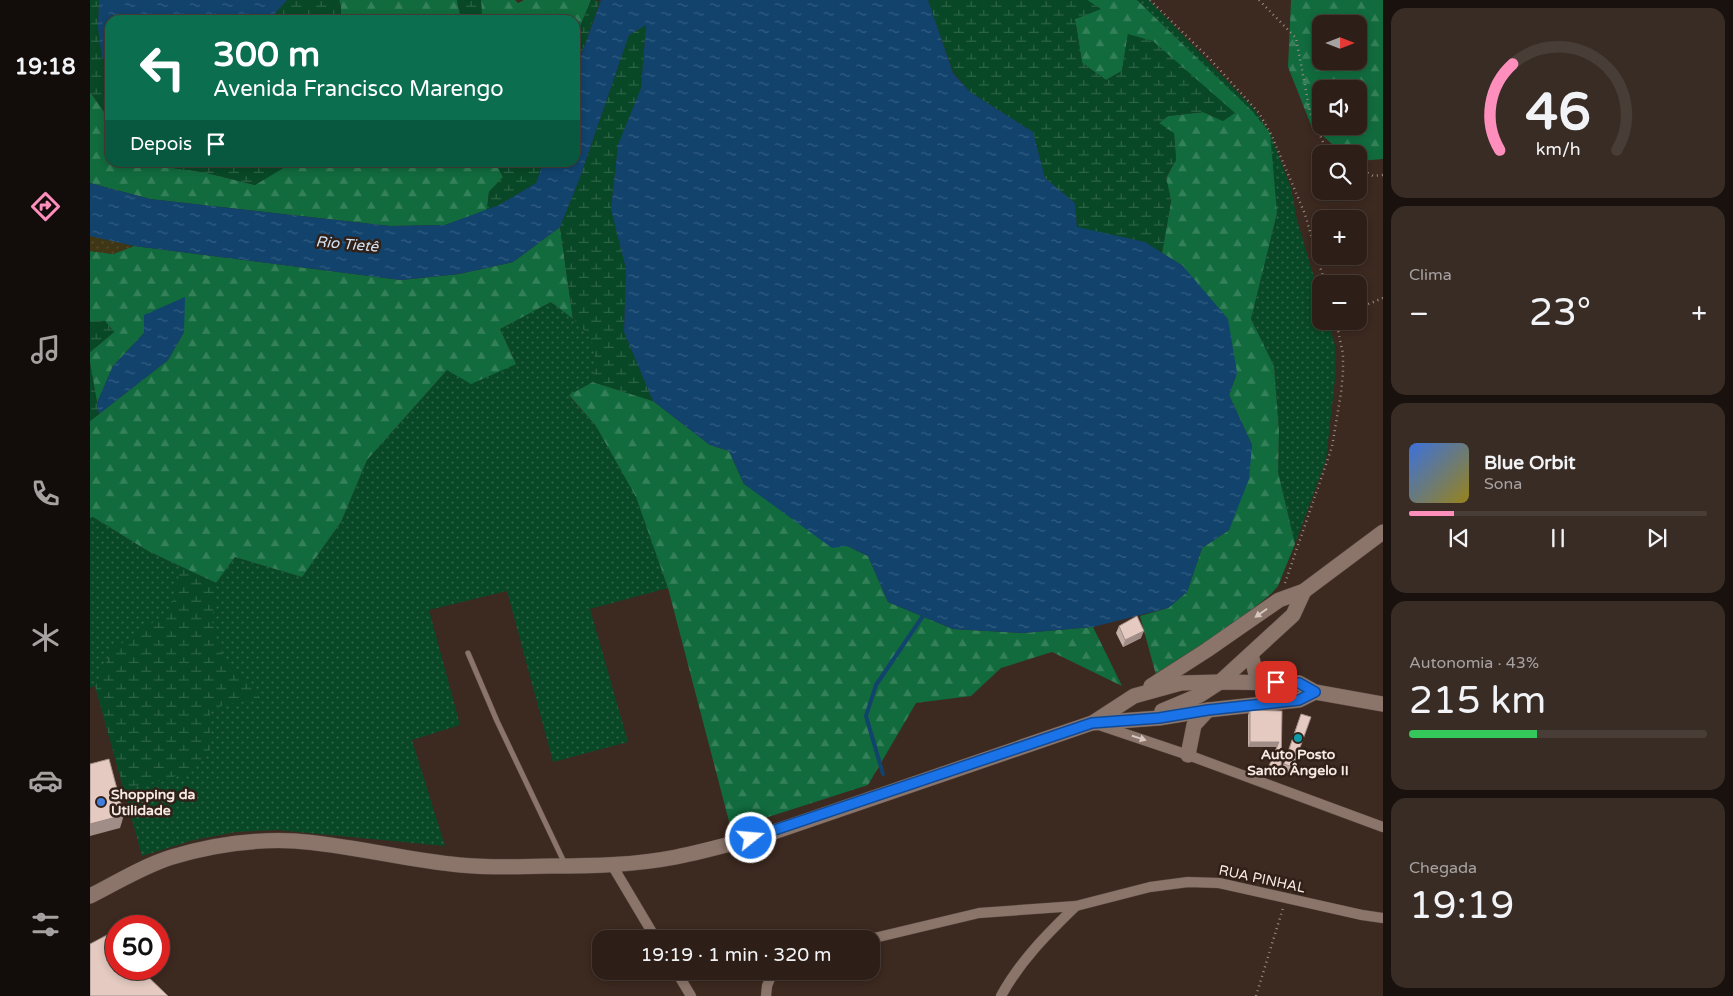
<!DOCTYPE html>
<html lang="pt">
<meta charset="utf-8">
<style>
body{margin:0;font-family:"Varela Round",sans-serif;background:#392c25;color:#f1f3f6;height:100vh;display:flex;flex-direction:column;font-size:19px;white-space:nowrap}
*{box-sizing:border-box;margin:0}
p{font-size:16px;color:#a7a2a2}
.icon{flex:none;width:28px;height:28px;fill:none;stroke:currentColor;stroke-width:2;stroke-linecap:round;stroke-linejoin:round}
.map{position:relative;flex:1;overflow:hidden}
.side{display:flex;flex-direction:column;gap:8px;padding:8px;background:#19110d;width:350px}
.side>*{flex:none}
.guide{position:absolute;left:15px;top:15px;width:475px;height:152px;border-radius:15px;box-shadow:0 2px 8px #0003,0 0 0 1px #483d37;background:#0b6e4f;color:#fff;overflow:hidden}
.needle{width:32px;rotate:90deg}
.fabs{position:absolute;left:1222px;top:15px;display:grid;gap:10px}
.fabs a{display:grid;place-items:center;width:55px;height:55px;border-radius:10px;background:#2d1f18;box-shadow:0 2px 8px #0003,0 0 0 1px #483d37;font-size:25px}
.speed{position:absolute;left:15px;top:915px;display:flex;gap:10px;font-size:25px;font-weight:700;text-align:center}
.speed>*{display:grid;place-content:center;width:65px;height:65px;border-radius:50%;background:#2d1f18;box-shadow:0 2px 8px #0003,0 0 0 1px #483d37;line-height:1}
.speed .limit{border:8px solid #d22;background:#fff;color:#111}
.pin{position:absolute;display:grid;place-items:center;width:42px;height:42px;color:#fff;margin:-21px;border-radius:10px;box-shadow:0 2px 8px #0006}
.me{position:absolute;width:55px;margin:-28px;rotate:73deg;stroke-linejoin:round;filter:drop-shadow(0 0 4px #0008)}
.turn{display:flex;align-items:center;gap:18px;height:105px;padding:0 25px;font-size:22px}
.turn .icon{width:65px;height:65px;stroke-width:2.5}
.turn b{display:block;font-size:35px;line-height:42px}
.then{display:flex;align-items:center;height:48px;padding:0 25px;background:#0003;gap:10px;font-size:19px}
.big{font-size:38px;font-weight:600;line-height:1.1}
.side .tile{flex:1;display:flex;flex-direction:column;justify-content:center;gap:8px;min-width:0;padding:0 18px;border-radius:15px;background:#392c25}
.side .dial{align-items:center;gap:0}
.dial svg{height:130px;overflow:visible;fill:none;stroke:#483d37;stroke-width:7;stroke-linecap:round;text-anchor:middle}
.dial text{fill:#f1f3f6;stroke:none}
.song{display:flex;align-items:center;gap:15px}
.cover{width:60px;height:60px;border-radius:8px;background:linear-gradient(135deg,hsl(220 70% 55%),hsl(50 70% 35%))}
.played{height:5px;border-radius:2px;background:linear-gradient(90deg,#fe8ebc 15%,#483d37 15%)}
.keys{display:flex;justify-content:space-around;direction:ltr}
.heat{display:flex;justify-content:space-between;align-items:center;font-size:28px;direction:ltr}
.charge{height:8px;border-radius:4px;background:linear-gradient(90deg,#34c759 43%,#483d37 0)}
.trip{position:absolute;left:502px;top:930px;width:288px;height:50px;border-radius:15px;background:#2d1f18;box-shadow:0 2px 8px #0003,0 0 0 1px #483d37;font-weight:600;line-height:50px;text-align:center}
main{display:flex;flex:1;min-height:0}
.tabs{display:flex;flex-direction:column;width:90px;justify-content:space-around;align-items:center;background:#120c0a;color:#a7a2a2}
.tabs .icon{width:35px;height:35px}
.tabs .selected{color:#fe8ebc}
.tabs b{font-size:22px;color:#f1f3f6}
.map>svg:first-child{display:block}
.grass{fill:url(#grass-dots)}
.forest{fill:url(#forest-firs);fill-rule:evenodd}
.wetland{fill:url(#wetland-marsh)}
.sand{fill:url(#sand-dots)}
.water{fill:url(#water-ripples)}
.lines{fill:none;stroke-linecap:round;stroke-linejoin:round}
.stream{stroke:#11436d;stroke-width:4}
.lane-casing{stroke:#55463e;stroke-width:6}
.street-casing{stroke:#55463e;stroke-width:11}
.secondary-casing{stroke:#55463e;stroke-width:16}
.path{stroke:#9d8d85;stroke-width:2.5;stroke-dasharray:1 4;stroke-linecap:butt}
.lane{stroke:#8b756b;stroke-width:5}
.street{stroke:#8b756b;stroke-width:10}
.secondary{stroke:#8b756b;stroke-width:15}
.wall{fill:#c4aea6}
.shaded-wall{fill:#a08d87}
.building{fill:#e4cac1;stroke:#a08d87}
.oneway{fill:#d7c7c0}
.route-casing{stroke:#114b97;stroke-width:12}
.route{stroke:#1a73e8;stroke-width:9}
.culture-dot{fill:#0f9aa8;stroke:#312017;stroke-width:2}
.shop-dot{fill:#3f7fe0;stroke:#312017;stroke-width:2}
.labels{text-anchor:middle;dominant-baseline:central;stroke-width:5;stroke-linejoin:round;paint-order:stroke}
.poi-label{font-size:14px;font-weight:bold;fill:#f7eae4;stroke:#312017}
.street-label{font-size:14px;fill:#f7eae4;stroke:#312017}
.water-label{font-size:15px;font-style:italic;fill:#d3e3f4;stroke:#312017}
</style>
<main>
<nav class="tabs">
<b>19:18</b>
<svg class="icon selected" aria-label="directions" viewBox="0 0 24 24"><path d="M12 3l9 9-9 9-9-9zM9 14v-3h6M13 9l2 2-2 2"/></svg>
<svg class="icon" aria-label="music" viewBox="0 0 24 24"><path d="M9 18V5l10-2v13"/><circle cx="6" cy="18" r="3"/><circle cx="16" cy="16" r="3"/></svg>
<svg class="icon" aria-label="phone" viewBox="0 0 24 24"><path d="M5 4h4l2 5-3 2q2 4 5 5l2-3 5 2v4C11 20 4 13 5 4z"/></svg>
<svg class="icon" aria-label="climate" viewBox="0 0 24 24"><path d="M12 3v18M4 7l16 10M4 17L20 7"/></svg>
<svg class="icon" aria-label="car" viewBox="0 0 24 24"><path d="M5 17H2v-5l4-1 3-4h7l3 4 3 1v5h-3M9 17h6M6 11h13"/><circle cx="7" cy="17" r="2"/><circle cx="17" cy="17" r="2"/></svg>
<svg class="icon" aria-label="filters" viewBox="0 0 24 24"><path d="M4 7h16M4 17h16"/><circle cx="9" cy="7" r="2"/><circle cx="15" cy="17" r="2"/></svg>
</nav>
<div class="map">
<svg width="1293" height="996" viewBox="0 0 1293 996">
<defs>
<pattern id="grass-dots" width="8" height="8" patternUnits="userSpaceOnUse" patternTransform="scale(1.25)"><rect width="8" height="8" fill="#084827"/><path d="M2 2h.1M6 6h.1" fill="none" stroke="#2d6346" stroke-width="1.8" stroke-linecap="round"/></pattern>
<pattern id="forest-firs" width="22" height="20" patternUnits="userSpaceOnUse" patternTransform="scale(1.25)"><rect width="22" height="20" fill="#116b3d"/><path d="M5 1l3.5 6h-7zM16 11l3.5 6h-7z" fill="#348059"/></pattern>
<pattern id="wetland-marsh" width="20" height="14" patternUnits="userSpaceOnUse" patternTransform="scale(1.25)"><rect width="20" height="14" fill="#084827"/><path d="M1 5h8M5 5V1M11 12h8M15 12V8" fill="none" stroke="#2d6346"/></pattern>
<pattern id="sand-dots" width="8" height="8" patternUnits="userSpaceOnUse" patternTransform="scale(1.25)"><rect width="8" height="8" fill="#3e3615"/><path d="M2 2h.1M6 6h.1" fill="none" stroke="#514a2c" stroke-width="1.8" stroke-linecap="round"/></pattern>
<pattern id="water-ripples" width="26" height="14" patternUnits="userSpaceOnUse" patternTransform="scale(1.25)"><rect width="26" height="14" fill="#11436d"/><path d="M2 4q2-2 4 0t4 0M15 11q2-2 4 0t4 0" fill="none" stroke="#345e82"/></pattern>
</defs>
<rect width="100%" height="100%" fill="#3c2920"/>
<!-- grass -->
<g class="grass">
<path d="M 1047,0 L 1059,0 L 1164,109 L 1180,133 L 1201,188 L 1207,220 L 1231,301 L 1231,321 L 1238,321 L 1245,345 L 1246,370 L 1236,460 L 1205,544 L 1188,472 L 1189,431 L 1184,366 L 1161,319 L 1187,213 L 1161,110 Z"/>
<path d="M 461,302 C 475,313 503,331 505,350 C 507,360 504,372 503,382 L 479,396 L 506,426 L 546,496 L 578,588 L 500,609 L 538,742 L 463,762 L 417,591 L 339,610 L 370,725 L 322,740 L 355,846 L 187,830 L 146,832 L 104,840 L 52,856 L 5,686 L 0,688 L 0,518 L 3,517 L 58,551 L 126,583 L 145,557 L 212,577 L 251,522 L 277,460 L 358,369 L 426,363 L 410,329 Z"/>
</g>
<!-- forest -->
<g class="forest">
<path d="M 249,0 L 367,0 L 371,20 L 251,20 L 251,7 Z"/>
<path d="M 391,0 L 425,0 L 428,3 L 434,0 L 501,0 L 485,39 L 485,20 L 392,20 Z"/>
<path d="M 997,0 L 1047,0 L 1161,110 L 1180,133 L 1187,213 L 1161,319 L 1184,366 L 1189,431 L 1188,472 L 1205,544 L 1188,586 L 1181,594 L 1140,628 L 1066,675 L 1050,616 L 1078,608 L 1097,592 L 1112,548 L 1139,530 L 1162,445 L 1139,395 L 1147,373 L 1093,266 L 1072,253 L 1081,201 L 1076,178 L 1086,160 L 1084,134 L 1069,123 L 1078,116 L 1113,112 L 1133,121 L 1038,34 L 1032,71 L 1016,80 L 992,63 L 985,19 L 1010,9 Z"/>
<path d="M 1201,0 L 1293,0 L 1293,159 L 1269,161 L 1269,154 L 1253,154 L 1221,125 L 1198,67 ZM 1231,24 L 1269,24 L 1269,61 L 1231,61 ZM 1231,89 L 1269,89 L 1269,126 L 1231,126 Z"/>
<path d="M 0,92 L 20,120 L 20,162 L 63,163 L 68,166 L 113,172 L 165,185 L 202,162 L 406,163 L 413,177 L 399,192 L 397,210 L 355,225 L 300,226 L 60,199 L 0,183 Z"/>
<path d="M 470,227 L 483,319 L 461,302 L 410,329 L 426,364 L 381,384 L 357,370 L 277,460 L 251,522 L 212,577 L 145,557 L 126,583 L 58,551 L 3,517 L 0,518 L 0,421 L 78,360 L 94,332 L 94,298 L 54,333 L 23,366 L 7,403 L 0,363 L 0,352 L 24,332 L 15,321 L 0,322 L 0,251 L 23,254 L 44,246 L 311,280 L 369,274 L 423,262 Z"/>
<path d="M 503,382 L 563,401 L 620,445 L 639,451 L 654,484 L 757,546 L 778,556 L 798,602 L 863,629 L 933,633 L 1003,627 L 1032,686 L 962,652 L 911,668 L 881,696 L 826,703 L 778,785 L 641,829 L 578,588 L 546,497 L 506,426 L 479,395 Z"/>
</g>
<!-- wetland -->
<g class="wetland">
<path d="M 0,0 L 9,0 L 8,28 L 12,58 L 20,66 L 20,120 L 0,91 Z"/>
<path d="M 197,0 L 249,0 L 251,7 L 251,20 L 179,20 Z"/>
<path d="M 367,0 L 391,0 L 392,20 L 371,20 Z"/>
<path d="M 501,0 L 510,1 L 485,72 L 485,39 Z"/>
<path d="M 838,0 L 997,0 L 1011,9 L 985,19 L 992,63 L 1016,80 L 1032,71 L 1038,34 L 1063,41 L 1145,113 L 1133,121 L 1113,112 L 1078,116 L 1069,123 L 1084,133 L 1086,160 L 1076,177 L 1081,201 L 1072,253 L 1055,242 L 987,228 L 985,203 L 955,178 L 943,132 L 880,92 L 863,72 Z"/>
<path d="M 556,25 L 551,88 L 528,146 L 521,208 L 536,269 L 534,332 L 563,401 L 503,382 L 505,349 L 497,333 L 483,319 L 470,227 L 489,180 L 539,35 Z"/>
<path d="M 63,163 L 202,163 L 165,185 L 113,172 L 68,166 Z"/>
<path d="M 406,163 L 453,163 L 446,183 L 409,205 L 397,210 L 399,192 L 413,177 Z"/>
<path d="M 15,321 L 24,332 L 0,352 L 0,322 Z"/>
<path d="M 0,363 L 9,414 L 0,421 Z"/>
<path d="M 91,567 L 126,583 L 122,621 L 131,653 L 171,699 L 133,705 L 120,713 L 120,750 L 101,772 L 34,790 L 5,686 L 22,650 L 80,611 Z"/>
</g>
<!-- sand -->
<path class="sand" d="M 0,236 L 44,246 L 23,254 L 0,251 Z"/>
<!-- water -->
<g class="water">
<path d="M 9,0 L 197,0 L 179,20 L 20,20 L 20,66 L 12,58 L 8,28 Z"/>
<path d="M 511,0 L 838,0 L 863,73 L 880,92 L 943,132 L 955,178 L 985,203 L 987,227 L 1055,242 L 1093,266 L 1138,319 L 1147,373 L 1139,395 L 1162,445 L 1159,479 L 1139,530 L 1112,548 L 1097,592 L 1078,608 L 1003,627 L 933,633 L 863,629 L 798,602 L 778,556 L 757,546 L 742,548 L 654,484 L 639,451 L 620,445 L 563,401 L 534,332 L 536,269 L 521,209 L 528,145 L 551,88 L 556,25 L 539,35 L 489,180 L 470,227 L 423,262 L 369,274 L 311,280 L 44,246 L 0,236 L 0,183 L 60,199 L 300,226 L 355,225 L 409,205 L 446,183 L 453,163 L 485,162 L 485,72 Z"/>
<path d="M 95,297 L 94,332 L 78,360 L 9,414 L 7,403 L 23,366 L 54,333 L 54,315 Z"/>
</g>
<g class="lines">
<!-- stream -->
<path class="stream" d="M 793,774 L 776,716 L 786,685 L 835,613"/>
<!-- lane casing -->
<g class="lane-casing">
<path id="lane" d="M 378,653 L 407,721 L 475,864"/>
</g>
<!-- street casing -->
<g class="street-casing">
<g id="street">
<path d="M 1009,725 L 1098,755 L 1293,827"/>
<path d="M 522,865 L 566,939"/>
<path d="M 780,939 L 889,913 L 986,906 L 1060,887 L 1098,882 L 1129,883 L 1272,915 L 1293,918"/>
<path d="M 586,971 L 601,996"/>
<path d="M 676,996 L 677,986 L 683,971"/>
<path d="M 911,996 C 930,961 958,933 986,906"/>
</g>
</g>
<!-- secondary casing -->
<g class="secondary-casing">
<g id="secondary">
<path d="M 1161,654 L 1168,683"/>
<path d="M 1061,686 L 1117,650 L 1189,600 L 1214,591 L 1293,532"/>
<path d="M 1072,711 L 1110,695 L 1130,682 L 1203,615 L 1214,591"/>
<path d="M 1004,722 L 1044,696 L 1091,683 L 1130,682 L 1209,683 L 1225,692 L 1293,704"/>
<path d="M 1098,755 L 1104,725 L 1118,710"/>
<path d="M 0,896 C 26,883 53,866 82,857 C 122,845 164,839 205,841 C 261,845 315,860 370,865 C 400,868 431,867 461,866 C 503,866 545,865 586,857 C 617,851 647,842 678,834 L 1002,723 L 1069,718 L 1118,710 L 1209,700 L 1225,692"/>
</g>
</g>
<!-- path -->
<g class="path">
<path d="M 1060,0 L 1120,59 L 1169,113 L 1181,134 L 1215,214 L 1235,284"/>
<path d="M 1169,0 L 1206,38 L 1220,112 L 1236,149 L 1244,154"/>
<path d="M 1269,168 L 1283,176 L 1293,175"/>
<path d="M 1269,308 L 1293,298"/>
<path d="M 1195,583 L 1242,447 L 1251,393 L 1253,373 L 1253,354 L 1246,321"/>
<path d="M 1166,996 L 1193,908"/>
</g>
<!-- lane -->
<use href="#lane" class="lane"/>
<!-- street -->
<use href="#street" class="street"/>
<!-- secondary -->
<use href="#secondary" class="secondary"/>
</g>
<!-- wall -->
<g class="wall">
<path d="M 1029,626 L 1051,638 L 1033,647 L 1026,633 Z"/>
<path d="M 1160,710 L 1192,711 L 1191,770 L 1189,775 L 1177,771 L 1187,747 L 1158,747 L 1158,715 Z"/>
<path d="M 1211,714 L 1221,717 L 1200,774 L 1191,771 Z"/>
</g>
<!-- shaded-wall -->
<g class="shaded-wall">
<path d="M 1054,631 L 1051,638 L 1033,647 L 1035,640 Z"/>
<path d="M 1160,742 L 1189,742 L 1187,747 L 1158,747 Z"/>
<path d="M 34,815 L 30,828 L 0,836 L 0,824 Z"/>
</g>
<!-- building -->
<g class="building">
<path d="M 1047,616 L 1054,631 L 1035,640 L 1029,626 Z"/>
<path d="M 1160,710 L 1192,711 L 1191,770 L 1179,766 L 1189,742 L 1160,742 Z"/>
<path d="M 1211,714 L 1221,717 L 1203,767 L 1194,764 Z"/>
<path d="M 19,759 L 34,815 L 0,824 L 0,764 Z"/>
<path d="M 17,935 L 26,945 L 26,969 L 50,969 L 78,996 L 0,996 L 0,944 Z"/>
</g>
<!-- one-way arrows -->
<defs><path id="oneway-solid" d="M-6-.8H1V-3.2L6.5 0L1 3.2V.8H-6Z" transform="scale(1.25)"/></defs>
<g class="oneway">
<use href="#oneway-solid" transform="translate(1171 613) rotate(145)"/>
<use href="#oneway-solid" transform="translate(1049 738) rotate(18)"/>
</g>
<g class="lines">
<!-- route casing -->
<g class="route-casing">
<path id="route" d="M 661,838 L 1002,723 L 1069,718 L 1118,710 L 1209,700 L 1225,692 L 1209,683 L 1186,682"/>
</g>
<!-- route -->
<use href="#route" class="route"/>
</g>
<!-- markers -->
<circle class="culture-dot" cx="1208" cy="738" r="5"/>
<circle class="shop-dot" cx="11" cy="802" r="5"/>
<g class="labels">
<!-- poi labels -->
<g class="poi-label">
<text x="1208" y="754">Auto Posto<tspan x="1208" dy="16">Santo Ângelo II</tspan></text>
<text x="21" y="794" text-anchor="start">Shopping da<tspan x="21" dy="16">Utilidade</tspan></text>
</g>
<!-- street labels -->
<g class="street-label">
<text transform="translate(1172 879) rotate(12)">RUA PINHAL</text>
</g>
<!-- water labels -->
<g class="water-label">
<text transform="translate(257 244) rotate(5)">Rio Tietê</text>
</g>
</g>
</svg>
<div class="fabs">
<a><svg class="needle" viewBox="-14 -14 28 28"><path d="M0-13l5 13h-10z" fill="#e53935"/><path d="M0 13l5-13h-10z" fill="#a7a2a2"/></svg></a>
<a><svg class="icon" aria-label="sound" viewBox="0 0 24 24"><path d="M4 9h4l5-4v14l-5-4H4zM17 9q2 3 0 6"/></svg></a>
<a><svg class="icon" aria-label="search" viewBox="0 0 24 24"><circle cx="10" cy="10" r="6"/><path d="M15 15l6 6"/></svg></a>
<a>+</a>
<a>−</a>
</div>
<div class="speed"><div class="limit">50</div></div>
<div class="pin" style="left:1186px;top:682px;background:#d93025"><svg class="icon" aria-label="arrive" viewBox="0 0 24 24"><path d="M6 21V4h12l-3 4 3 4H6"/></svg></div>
<svg class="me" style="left:661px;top:838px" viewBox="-20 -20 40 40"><circle r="17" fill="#1a73e8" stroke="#fff" stroke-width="3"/><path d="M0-11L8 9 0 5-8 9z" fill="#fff"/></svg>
<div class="trip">19:19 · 1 min · 320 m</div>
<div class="guide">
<div class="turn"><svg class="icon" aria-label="left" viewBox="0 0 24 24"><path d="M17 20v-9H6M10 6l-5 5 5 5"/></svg><div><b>300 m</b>Avenida Francisco Marengo</div></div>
<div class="then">Depois<svg class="icon" aria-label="arrive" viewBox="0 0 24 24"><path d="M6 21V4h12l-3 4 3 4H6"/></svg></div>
</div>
</div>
<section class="side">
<div class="tile dial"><svg viewBox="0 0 100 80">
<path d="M14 69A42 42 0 1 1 86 69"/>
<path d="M14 69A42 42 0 0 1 22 16" stroke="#fe8ebc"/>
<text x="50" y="56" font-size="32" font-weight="700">46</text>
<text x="50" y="72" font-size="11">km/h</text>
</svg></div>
<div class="tile"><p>Clima</p>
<div class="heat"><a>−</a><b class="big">23°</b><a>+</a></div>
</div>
<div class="tile">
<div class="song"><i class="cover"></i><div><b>Blue Orbit</b><p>Sona</p></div></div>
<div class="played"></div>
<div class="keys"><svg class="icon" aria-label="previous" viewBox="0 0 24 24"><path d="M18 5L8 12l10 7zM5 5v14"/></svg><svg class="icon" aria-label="pause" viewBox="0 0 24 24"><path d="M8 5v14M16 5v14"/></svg><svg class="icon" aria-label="next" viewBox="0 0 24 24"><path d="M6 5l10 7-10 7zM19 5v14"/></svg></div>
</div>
<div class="tile"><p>Autonomia · 43%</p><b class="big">215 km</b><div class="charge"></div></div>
<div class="tile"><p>Chegada</p><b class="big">19:19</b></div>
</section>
</main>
